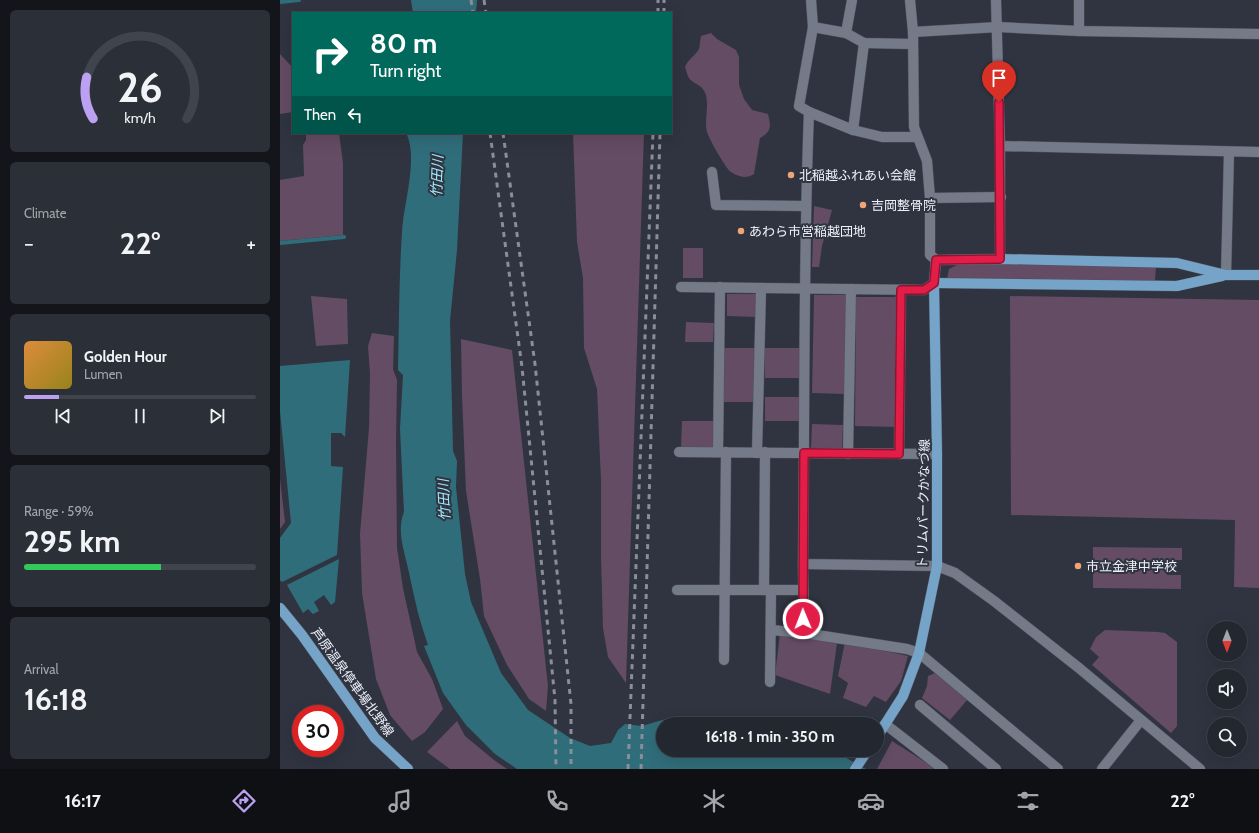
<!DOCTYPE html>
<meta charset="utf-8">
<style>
body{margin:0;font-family:Cabin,"Noto Sans JP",sans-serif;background:#2b2f38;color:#f1f3f6;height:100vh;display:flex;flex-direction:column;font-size:15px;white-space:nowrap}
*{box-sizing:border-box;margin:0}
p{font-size:13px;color:#a3a5ab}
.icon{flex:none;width:22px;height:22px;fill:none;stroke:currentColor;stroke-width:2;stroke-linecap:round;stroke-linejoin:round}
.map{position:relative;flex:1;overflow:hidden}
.drawer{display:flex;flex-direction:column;gap:10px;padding:10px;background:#13151a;width:280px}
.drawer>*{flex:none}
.top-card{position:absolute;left:12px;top:12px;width:380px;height:122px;border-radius:0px;box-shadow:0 4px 16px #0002,0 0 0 1px #40444c;background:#00695c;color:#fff;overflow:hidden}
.needle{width:26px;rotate:180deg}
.tools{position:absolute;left:927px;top:621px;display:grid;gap:8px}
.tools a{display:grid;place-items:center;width:40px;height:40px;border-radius:50%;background:#232730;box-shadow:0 4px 16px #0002,0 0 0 1px #40444c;font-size:20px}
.speed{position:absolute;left:12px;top:705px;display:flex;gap:8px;font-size:20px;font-weight:700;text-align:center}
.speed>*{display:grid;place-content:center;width:52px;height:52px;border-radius:50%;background:#232730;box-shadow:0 4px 16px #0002,0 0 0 1px #40444c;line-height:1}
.speed .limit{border:6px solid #d22;background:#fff;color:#111}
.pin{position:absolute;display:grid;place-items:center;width:34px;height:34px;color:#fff;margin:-41px -17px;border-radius:50% 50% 50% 0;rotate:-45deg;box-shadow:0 0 4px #0007}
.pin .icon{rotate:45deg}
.me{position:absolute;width:44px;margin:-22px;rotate:359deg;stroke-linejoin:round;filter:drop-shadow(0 0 3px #0008)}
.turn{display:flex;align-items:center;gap:14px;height:84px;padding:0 12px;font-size:18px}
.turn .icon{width:52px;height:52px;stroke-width:2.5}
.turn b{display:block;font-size:28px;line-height:34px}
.then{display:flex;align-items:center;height:38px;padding:0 12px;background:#0003;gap:8px;font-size:15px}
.big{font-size:30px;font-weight:700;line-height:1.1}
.drawer .card{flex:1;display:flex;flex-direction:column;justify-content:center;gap:6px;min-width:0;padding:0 14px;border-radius:6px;background:#2b2f38}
.drawer .dial{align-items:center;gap:0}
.dial svg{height:104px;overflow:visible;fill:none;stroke:#40444c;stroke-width:7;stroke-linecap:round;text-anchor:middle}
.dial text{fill:#f1f3f6;stroke:none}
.song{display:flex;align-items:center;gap:12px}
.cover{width:48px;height:48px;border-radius:6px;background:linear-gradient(135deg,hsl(30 70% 55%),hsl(50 70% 35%))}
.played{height:4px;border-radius:2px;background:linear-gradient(90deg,#bca0f2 15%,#40444c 15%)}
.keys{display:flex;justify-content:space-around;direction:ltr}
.heat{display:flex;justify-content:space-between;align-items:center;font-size:22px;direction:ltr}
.charge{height:6px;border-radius:3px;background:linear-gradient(90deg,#34c759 59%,#40444c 0)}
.trip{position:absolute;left:376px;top:717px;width:228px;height:40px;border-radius:20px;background:#232730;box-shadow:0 4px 16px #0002,0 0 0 1px #40444c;font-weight:700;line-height:40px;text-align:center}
.menu{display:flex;height:64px;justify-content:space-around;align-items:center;background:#0e1013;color:#a3a5ab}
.menu .icon{width:28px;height:28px}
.menu .current{color:#bca0f2}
.menu b{font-size:18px;color:#f1f3f6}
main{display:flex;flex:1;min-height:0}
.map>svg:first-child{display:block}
.green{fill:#644c64}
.water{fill:#306d7a}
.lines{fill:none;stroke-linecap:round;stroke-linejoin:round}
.stream{stroke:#306d7a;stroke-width:4}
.minor-casing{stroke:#4f525d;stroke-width:11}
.major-casing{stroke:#4f525d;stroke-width:11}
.minor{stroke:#757a88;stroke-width:10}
.major{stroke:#76a4c9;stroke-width:10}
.rail{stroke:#898e98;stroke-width:3;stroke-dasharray:5 5;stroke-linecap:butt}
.route-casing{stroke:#92132f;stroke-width:10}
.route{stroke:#e11d48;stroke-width:7}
.poi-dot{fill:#efa377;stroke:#2f3440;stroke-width:1.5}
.labels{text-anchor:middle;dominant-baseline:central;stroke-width:4;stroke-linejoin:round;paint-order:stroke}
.poi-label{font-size:13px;fill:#edf0f8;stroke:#2f3440;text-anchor:start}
.street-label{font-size:13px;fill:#edf0f8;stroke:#2f3440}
.water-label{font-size:14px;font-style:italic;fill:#a1ebfc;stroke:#2f3440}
</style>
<main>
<section class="drawer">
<div class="card dial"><svg viewBox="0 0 100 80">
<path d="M14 69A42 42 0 1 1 86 69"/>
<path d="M14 69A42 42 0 0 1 9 37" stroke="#bca0f2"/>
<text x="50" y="56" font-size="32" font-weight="700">26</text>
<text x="50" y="72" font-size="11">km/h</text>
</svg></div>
<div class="card"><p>Climate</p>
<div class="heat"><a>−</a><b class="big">22°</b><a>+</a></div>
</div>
<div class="card">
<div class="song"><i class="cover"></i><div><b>Golden Hour</b><p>Lumen</p></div></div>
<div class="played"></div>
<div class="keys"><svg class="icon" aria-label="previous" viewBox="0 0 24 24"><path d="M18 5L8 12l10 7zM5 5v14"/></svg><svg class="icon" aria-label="pause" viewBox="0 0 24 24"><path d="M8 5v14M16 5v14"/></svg><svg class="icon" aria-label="next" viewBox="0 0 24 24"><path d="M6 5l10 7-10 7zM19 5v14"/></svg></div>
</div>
<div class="card"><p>Range · 59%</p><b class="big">295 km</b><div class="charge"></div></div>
<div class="card"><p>Arrival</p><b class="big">16:18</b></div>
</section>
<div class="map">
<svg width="979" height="769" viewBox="0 0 979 769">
<rect width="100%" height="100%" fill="#2f3440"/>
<!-- green -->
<g class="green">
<path d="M 431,33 L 437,39 L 456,50 L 459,57 L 459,85 L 464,99 L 472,110 L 488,114 C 491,126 492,131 480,138 L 474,174 C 467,179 458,177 451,172 C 446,169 429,139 427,132 C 424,121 429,108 426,95 C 422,83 415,86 409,78 C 407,75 406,70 405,67 C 408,59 415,56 419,49 C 420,45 420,40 421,36 Z"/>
<path d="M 0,54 L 13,68 L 13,112 L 0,114 Z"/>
<path d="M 26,133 L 59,133 L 63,163 L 63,235 L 0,241 L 0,180 L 24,176 L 23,145 L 26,140 Z"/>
<path d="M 293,133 L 364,133 L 346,683 L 328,657 L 323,628 L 321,556 L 321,481 L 317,389 L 304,348 L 303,278 L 297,242 Z"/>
<path d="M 534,206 L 552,210 L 542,246 L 539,267 L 532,267 Z"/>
<rect x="403" y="248" width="20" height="30"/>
<path d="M 681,263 L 876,266 L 875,281 L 667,279 L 669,269 Z"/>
<path d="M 447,294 L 476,294 L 476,317 L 447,316 Z"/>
<path d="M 534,295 L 566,295 L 565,394 L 532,393 Z"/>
<path d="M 31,296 L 67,299 L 68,344 L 36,346 Z"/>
<path d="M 730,296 L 979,300 L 979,588 L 954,587 L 955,520 L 731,515 Z"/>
<path d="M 576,297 L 616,297 L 615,427 L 575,426 Z"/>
<path d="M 406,322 L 434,323 L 433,342 L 405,342 Z"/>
<path d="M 92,333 L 114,336 L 113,369 L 117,380 L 116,442 L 117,548 L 123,588 L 137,652 L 152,679 L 163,709 L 145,732 L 132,741 L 110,715 L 96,679 L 82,593 L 80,534 L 89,428 L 90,374 L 88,346 Z"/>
<path d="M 181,339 L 232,350 L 268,686 L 266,711 L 249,699 L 227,665 L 204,616 L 200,579 L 186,491 L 182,396 Z"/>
<rect x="444" y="348" width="31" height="54"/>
<rect x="485" y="348" width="37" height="30"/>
<path d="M 485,397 L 522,397 L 521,421 L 485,421 Z"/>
<path d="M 402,421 L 435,421 L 435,449 L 401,448 Z"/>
<path d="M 532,424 L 563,425 L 562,450 L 531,449 Z"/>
<path d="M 0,479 L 5,522 L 0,529 Z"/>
<path d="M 813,547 L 902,548 L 902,560 L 887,560 L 887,575 L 901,575 L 901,589 L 813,588 Z"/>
<path d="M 825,630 L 878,632 L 885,633 L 897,642 L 897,726 L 891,733 L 812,665 L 819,657 L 810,649 L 816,637 Z"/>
<path d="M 500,634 L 557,643 L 550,694 L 495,675 Z"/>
<path d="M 565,642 L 628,656 L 621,681 L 606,702 L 594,696 L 586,707 L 563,698 L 568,683 L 558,676 Z"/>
<path d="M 655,673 L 688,699 L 670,720 L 642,698 L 647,686 L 648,676 Z"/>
<path d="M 177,721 L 185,736 L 214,760 L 227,769 L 170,769 L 147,752 Z"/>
<path d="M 612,741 L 656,769 L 597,769 Z"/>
</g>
<!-- water -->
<g class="water">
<path d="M 131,0 L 197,0 L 196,13 L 133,13 Z"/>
<path d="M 126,133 L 183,133 L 177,250 L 170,321 L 173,451 L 177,461 L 176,487 L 185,574 L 191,602 L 221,673 L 248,710 L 290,738 L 310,746 L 331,743 L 338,730 L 345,724 L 362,726 L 389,718 L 406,724 L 383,724 L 383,750 L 535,750 L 561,755 L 586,769 L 237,769 L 215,754 L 186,725 L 163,693 L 144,646 L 148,645 C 143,630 138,615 135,600 C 132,588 130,576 127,564 C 123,547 117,529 124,512 L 120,429 L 123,375 L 118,370 C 119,324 119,278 122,232 C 123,205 139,158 126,133 Z"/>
<path d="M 70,360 L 65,437 L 61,433 L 51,433 L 51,466 L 63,467 L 57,555 L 2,582 L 0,580 L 0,538 L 11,523 L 0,411 L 0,366 Z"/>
<path d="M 59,559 L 55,602 L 51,605 L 44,595 L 34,602 L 39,611 L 33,614 L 28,609 L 23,613 L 7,585 Z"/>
</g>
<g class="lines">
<!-- stream -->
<g class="stream">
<path d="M 0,2 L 19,0"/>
<path d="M 0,243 L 64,237"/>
</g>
<!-- minor casing -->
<g class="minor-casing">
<g id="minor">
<path d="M 531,0 L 533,27 L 566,33 L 584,43 L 632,44"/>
<path d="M 630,0 L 633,32 L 634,127 L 647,161 L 650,198 L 650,255 L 656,260"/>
<path d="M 716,0 L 720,146 L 720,259"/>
<path d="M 799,0 L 799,31"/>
<path d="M 633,32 L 718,27 L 799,31 L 979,34"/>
<path d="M 566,33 L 572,0"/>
<path d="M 529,112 L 519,106 L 533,27"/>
<path d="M 573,130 L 584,43"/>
<path d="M 637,137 L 602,137 L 573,130 L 529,112 C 523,262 525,413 523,564 L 657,566 L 675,573 L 714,601 L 799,668 L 920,769"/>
<path d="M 720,146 L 979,152"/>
<path d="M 432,172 L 436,205 L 525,206"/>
<path d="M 650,198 L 721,197"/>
<path d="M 946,275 L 949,152"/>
<path d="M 401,287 L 644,290 L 654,283"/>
<path d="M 399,452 L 657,454"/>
<path d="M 438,452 L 440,287"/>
<path d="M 477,453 L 481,288"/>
<path d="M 568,454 L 571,289"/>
<path d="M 619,454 L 621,290"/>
<path d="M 523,564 L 524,633 L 627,649 L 639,653 L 778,769"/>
<path d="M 397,590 L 523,590"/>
<path d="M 484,590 L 485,452"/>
<path d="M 491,630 L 524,633"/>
<path d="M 444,660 L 446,452"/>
<path d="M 490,682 L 491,590"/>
<path d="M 640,705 L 716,769"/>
<path d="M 605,724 L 663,769"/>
<path d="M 822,769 L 861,720"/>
</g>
</g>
<!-- major casing -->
<g class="major-casing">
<g id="major">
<path d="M 654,283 L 897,286 L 942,276"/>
<path d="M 0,608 L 22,635 L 95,738 L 128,769"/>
<path d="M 597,737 L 623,696 L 639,653 L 657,566 L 657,454 L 654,283 L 656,260 L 720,259 L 897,263 L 946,275 L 979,275"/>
<path d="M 575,769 L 588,750"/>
</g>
</g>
<!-- minor -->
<use href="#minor" class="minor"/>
<!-- major -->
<use href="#major" class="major"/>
<!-- rail -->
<g class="rail">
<path d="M 191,0 L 193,13"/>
<path d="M 204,0 L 206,13"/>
<path d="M 378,13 L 378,0"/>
<path d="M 384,13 L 384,0"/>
<path d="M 210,133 L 242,367 L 275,700 L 276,769"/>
<path d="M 223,133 L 255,364 L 291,704 L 291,769"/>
<path d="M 348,769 L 373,133"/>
<path d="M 361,769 L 380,133"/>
</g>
</g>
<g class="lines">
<!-- route casing -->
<g class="route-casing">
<path id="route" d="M 523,619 L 524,453 L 619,454 L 621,290 L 644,290 L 654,283 L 656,260 L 720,259 L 719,102"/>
</g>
<!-- route -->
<use href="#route" class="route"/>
</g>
<!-- markers -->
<g class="poi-dot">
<circle cx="511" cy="175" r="4"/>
<circle cx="583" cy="205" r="4"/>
<circle cx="461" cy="231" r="4"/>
<circle cx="798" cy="566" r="4"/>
</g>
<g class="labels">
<!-- poi labels -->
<g class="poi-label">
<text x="519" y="175">北稲越ふれあい会館</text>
<text x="591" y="205">吉岡整骨院</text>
<text x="469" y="231">あわら市営稲越団地</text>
<text x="806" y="566">市立金津中学校</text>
</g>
<!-- street labels -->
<g class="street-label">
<text transform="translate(643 504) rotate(-89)">トリムパークかなづ線</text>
<text transform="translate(73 682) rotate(54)">芦原温泉停車場北野線</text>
</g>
<!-- water labels -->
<g class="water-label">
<text transform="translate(157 176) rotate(-88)">竹田川</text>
<text transform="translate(164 500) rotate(-93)">竹田川</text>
</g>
</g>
</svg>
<div class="tools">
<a><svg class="needle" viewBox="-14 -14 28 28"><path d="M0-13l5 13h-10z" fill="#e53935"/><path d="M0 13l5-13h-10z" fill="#a3a5ab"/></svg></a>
<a><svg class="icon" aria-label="sound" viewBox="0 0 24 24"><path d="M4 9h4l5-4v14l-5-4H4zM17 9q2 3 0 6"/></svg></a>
<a><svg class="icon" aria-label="search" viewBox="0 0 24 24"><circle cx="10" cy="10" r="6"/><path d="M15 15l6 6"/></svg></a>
</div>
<div class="speed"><div class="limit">30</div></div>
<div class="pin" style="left:719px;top:102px;background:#d93025"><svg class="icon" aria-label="arrive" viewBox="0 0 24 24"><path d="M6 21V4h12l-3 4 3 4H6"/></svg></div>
<svg class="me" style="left:523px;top:619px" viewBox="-20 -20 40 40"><circle r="17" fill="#e11d48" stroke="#fff" stroke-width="3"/><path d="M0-11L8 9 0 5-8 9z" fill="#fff"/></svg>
<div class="trip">16:18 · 1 min · 350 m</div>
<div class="top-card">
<div class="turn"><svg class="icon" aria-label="right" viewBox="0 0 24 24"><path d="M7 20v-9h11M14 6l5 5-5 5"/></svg><div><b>80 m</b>Turn right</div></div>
<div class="then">Then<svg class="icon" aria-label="left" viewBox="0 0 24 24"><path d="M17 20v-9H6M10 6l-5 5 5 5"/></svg></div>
</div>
</div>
</main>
<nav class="menu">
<b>16:17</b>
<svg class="icon current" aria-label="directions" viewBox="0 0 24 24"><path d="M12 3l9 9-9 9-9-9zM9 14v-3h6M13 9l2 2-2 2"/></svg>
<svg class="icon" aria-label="music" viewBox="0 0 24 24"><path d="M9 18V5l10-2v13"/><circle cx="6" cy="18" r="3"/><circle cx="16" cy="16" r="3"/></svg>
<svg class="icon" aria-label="phone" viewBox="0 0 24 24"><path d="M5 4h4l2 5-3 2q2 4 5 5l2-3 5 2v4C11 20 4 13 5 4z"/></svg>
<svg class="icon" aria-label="climate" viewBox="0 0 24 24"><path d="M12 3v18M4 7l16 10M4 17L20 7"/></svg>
<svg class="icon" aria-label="car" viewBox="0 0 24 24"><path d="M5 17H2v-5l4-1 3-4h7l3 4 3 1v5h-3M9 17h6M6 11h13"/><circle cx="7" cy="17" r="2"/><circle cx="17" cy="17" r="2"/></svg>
<svg class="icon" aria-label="filters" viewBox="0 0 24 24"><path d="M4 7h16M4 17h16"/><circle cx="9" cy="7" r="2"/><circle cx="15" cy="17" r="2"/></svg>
<b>22°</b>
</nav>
